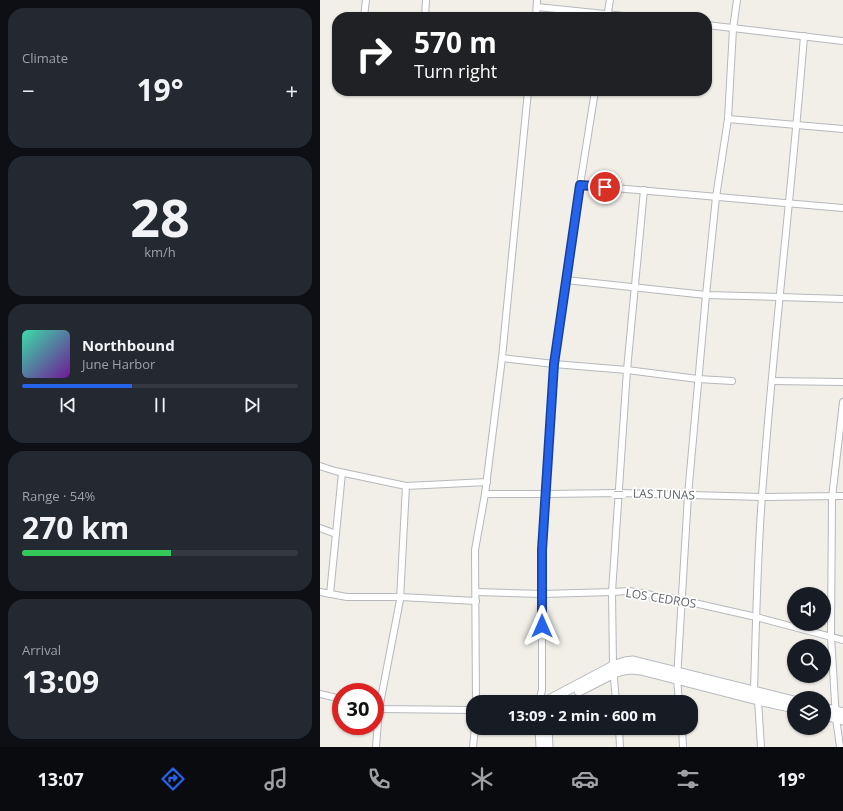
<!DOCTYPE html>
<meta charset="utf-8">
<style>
body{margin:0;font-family:"Open Sans",sans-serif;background:#242831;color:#f1f3f6;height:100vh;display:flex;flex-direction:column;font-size:15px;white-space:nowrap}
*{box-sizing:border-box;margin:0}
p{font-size:13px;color:#9ea1a6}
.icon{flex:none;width:22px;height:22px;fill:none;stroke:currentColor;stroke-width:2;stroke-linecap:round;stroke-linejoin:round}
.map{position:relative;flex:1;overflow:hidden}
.drawer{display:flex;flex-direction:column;gap:8px;padding:8px;background:#0d0f14;width:320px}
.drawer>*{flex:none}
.banner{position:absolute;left:12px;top:12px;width:380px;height:84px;border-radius:16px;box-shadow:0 1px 3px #0004;background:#202124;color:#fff;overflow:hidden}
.buttons{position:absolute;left:467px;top:587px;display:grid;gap:8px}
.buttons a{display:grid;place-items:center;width:44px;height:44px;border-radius:50%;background:#171b24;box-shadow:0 1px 3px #0004;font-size:20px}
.speed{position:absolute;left:12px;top:683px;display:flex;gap:8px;font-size:20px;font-weight:700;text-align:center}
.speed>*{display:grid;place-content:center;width:52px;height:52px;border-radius:50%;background:#171b24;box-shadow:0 1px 3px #0004;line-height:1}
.speed .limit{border:6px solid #d22;background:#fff;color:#111}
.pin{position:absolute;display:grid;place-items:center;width:34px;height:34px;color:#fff;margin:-17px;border:2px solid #fff;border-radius:50%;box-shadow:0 1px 4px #0007}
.me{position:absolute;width:44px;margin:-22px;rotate:0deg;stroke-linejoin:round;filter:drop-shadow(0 0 3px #0008)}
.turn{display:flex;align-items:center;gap:14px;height:84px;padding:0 16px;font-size:18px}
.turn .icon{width:52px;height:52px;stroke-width:2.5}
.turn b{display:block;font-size:28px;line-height:34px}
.big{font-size:30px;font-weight:700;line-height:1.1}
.drawer .widget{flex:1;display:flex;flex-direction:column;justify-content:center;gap:6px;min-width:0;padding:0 14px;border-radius:16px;background:#242831}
.drawer .dial{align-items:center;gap:0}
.dial b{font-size:52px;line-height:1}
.song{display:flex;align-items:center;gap:12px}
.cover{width:48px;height:48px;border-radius:6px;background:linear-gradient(135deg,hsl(160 70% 55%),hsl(280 70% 35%))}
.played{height:4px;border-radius:2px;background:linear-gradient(90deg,#2563eb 40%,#363941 40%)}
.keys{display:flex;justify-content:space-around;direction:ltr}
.heat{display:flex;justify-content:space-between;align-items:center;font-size:22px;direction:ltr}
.charge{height:6px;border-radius:3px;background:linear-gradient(90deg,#34c759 54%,#363941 0)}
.trip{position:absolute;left:146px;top:695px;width:232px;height:40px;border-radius:16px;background:#171b24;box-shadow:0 1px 3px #0004;font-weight:700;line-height:40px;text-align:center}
.tabs{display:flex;height:64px;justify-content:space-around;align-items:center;background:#090b0e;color:#9ea1a6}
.tabs .icon{width:28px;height:28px}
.tabs .active{color:#2563eb}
.tabs b{font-size:18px;color:#f1f3f6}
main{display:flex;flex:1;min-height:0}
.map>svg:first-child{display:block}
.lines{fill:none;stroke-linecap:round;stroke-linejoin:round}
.minor-casing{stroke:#b5b8bc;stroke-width:8}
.secondary-casing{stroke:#b6babf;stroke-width:11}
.minor{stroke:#fff;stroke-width:6}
.secondary{stroke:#fff;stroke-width:9}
.minor-bridge-casing{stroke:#b5b8bc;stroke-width:8;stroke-linecap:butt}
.minor-bridge{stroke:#fff;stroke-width:6}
.route-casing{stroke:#184099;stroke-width:10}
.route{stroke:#2563eb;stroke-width:7}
.labels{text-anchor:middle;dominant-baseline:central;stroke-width:3.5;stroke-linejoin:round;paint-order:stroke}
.street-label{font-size:12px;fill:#5f6368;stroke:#fff}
</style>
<main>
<section class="drawer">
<div class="widget"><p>Climate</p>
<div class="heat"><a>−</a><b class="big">19°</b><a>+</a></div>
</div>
<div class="widget dial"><b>28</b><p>km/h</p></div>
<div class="widget">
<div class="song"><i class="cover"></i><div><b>Northbound</b><p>June Harbor</p></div></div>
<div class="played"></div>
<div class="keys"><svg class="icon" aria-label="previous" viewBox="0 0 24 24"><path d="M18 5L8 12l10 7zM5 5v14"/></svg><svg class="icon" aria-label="pause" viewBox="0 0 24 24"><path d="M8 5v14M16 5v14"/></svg><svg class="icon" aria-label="next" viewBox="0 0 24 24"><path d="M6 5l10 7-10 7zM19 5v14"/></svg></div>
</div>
<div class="widget"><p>Range · 54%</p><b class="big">270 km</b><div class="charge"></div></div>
<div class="widget"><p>Arrival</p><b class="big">13:09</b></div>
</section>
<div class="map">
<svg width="523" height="747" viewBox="0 0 523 747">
<rect width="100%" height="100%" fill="#f1efe8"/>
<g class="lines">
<!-- minor casing -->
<g class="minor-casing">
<g id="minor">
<path d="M 217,7 L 314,17"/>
<path d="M 44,17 L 46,0"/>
<path d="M 105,17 L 106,0"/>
<path d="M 216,17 L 217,0"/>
<path d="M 287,17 L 290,0"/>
<path d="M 387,25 L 523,41"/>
<path d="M 408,119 L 523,129"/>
<path d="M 260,185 L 523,208"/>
<path d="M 246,280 L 386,295 L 460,297 L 523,299"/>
<path d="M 182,358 L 234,364 L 307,370 L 378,379 L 412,381"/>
<path d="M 452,381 L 523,382"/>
<path d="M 0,466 L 15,471 L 86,486 L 167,482"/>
<path d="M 165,494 L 226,494 L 299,493 L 442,497 L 523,496"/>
<path d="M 0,528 L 16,534"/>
<path d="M 0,592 L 27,597 L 80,597 L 156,601"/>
<path d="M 156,592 L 222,594 L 292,592 L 309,591 L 361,600 L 436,617 L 523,640"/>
<path d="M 10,594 L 22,473"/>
<path d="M 0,694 L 21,699"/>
<path d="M 156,702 L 155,550 L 165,494 L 182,358 L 208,91"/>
<path d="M 219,702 L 222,690 L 222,550 L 234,364 L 260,185 L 275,91"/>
<path d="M 296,702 L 293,666 L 292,592 L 307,370 L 324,190"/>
<path d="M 359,702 L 357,679 L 368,495 L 386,295 L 396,197 L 408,119 L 413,29 L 417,0"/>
<path d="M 55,707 L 59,709 L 153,710"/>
<path d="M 299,728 L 300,747"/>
<path d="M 362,728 L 363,747"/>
<path d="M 56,747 L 59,709 L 80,600 L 86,486"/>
<path d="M 153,747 L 155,728"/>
<path d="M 441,747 L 438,700 L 434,691 C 436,626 437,561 442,496 C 453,343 472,190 484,36"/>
<path d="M 520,747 L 516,718 L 511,637 L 512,498 L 523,402"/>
</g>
</g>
<!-- secondary casing -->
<g class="secondary-casing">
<g id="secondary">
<path d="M 259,691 L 294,673 L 303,670 L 311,669 L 321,670 L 438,700 L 474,708"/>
<path d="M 225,702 L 293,666 L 305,662 L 313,661 L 474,701"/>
<path d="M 504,708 L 523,713"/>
<path d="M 504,715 L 523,720"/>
<path d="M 220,728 L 221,747"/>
<path d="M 227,728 L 228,747"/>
</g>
</g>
<!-- minor -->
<use href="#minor" class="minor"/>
<!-- secondary -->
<use href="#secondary" class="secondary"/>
<!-- minor-bridge casing -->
<g class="minor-bridge-casing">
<path id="minor-bridge" d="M 294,495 L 303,495"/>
</g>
<!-- minor-bridge -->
<use href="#minor-bridge" class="minor-bridge"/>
</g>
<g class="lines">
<!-- route casing -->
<g class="route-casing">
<path id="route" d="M 222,626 L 222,550 L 234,364 L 260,185 L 285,187"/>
</g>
<!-- route -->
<use href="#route" class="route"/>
</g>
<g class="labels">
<!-- street labels -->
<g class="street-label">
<text transform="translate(344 494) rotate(2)">LAS TUNAS</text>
<text transform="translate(341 598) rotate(9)">LOS CEDROS</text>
</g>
</g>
</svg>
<div class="buttons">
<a><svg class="icon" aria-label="sound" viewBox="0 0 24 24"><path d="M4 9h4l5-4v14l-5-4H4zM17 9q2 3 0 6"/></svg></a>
<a><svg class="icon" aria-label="search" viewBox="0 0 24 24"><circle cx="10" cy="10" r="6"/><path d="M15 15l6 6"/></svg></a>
<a><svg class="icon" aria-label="layers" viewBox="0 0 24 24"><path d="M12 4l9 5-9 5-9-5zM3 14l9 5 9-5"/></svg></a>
</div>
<div class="speed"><div class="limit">30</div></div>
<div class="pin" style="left:285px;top:187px;background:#d93025"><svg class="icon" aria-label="arrive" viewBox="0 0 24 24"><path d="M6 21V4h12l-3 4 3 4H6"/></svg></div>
<svg class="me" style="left:222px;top:626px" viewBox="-20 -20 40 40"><path d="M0-17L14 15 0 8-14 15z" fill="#2563eb" stroke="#fff" stroke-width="4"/></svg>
<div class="trip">13:09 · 2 min · 600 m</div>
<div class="banner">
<div class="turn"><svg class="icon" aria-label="right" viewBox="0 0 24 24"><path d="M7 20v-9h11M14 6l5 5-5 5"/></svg><div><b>570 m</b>Turn right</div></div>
</div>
</div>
</main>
<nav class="tabs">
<b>13:07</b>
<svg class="icon active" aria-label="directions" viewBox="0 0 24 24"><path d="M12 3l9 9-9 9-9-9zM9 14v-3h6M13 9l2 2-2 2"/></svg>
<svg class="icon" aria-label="music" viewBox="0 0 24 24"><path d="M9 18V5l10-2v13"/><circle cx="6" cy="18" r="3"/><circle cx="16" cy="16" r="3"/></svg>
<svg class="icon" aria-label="phone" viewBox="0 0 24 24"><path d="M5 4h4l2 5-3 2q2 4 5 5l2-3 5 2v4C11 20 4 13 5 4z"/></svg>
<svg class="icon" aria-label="climate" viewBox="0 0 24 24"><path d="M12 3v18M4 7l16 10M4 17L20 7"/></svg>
<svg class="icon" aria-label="car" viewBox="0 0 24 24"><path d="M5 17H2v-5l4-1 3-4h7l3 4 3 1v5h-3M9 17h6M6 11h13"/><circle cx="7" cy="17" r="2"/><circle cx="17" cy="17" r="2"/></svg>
<svg class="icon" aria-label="filters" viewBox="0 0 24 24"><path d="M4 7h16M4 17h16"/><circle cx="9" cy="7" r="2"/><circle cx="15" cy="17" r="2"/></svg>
<b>19°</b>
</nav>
